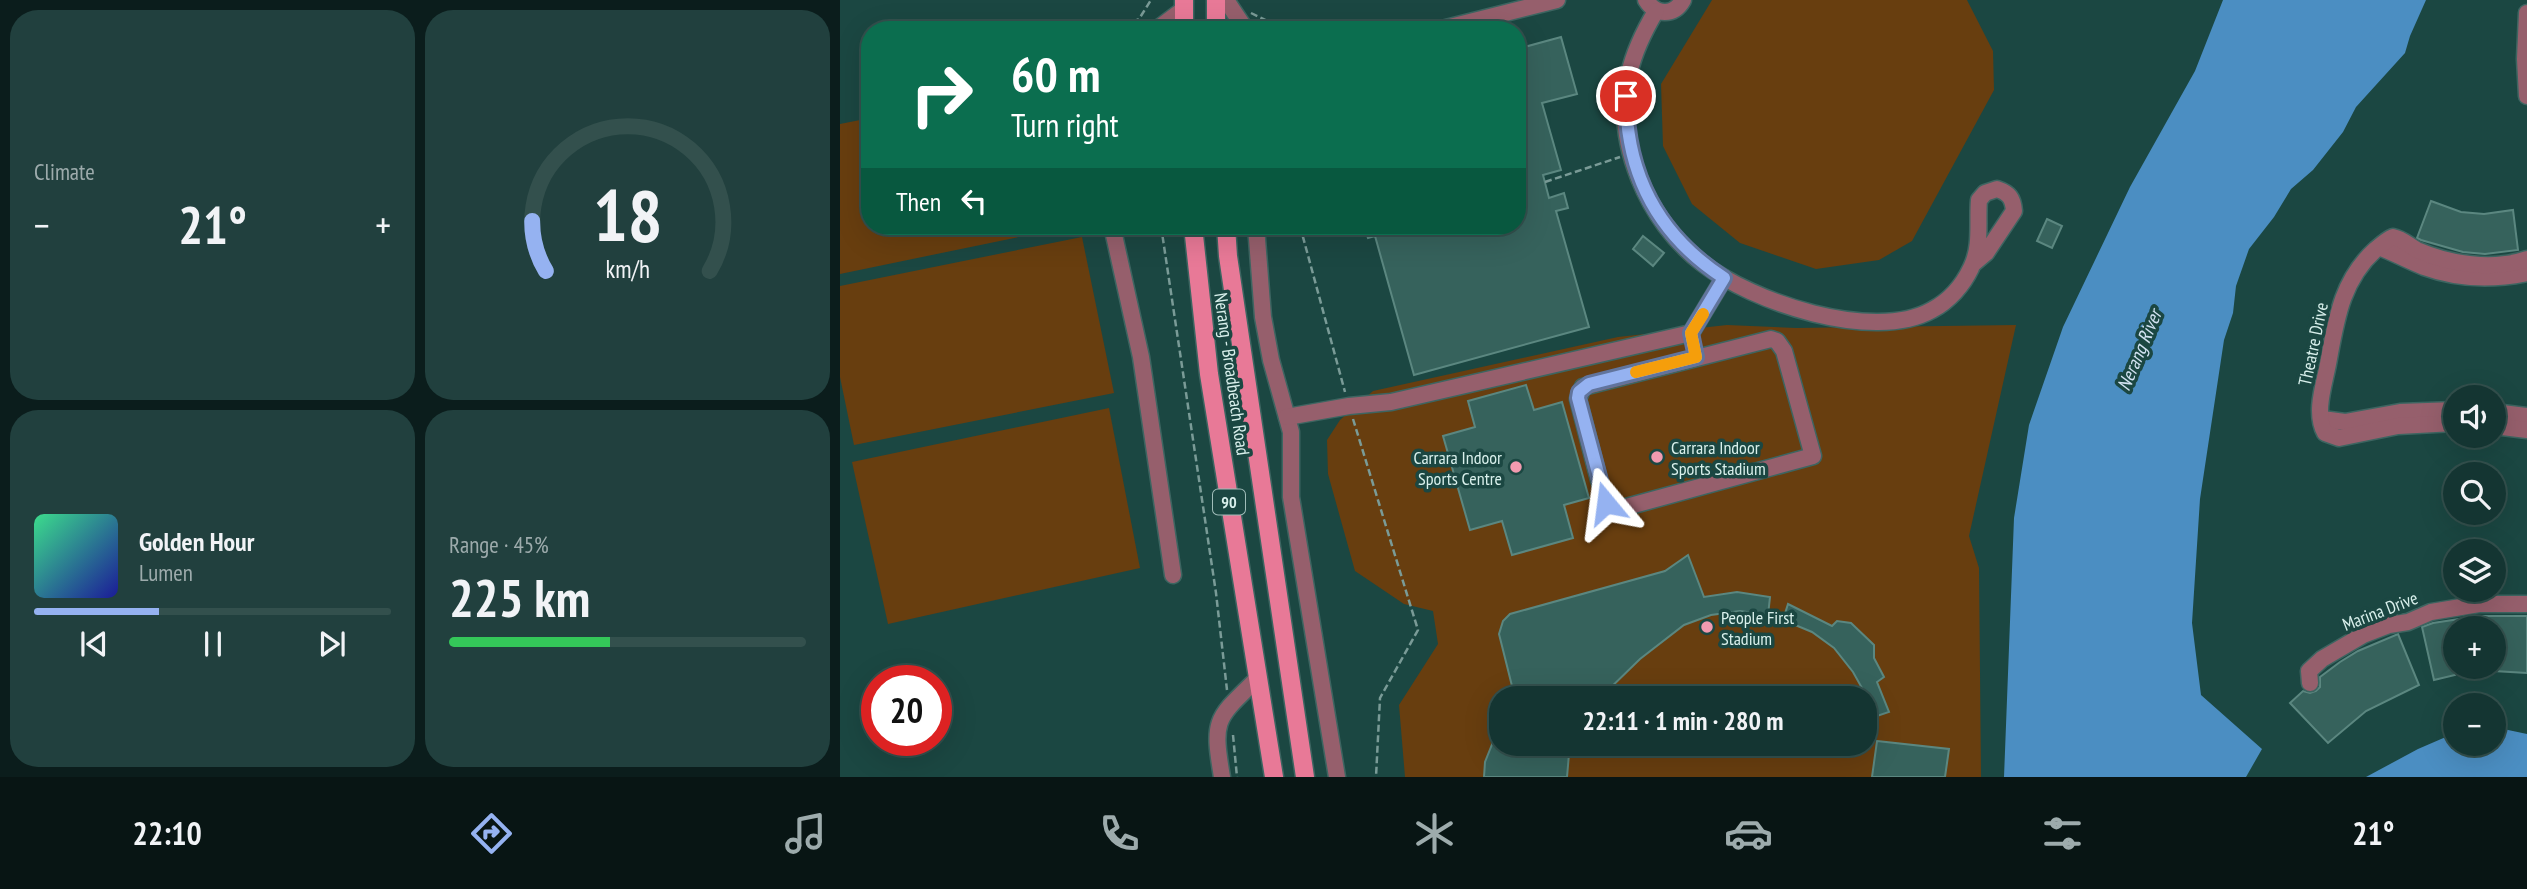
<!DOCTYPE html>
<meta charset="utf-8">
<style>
body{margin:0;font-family:"PT Sans Narrow",sans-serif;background:#21403e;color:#f1f3f6;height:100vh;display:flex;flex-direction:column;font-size:26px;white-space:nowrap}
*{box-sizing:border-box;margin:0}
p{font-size:23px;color:#9dabac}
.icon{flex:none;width:38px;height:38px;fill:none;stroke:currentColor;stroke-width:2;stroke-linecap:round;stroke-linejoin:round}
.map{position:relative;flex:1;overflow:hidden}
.drawer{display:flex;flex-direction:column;gap:10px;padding:10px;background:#0b1d1c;width:840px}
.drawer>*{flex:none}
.top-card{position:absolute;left:21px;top:21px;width:665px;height:214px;border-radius:28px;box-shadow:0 7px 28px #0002,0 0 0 2px #33504d;background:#0b6e4f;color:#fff;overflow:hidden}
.tools{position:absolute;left:1603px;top:385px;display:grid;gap:14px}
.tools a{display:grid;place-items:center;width:63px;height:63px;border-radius:50%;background:#143532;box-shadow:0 7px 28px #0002,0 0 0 2px #33504d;font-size:35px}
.speed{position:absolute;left:21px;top:665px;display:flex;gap:14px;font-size:35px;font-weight:700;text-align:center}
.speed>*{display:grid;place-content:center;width:91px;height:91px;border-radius:50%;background:#143532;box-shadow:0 7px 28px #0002,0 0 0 2px #33504d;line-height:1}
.speed .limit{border:10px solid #d22;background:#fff;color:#111}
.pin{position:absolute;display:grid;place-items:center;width:60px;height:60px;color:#fff;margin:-30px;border:4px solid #fff;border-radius:50%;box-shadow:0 2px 7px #0007}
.me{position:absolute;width:77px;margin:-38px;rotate:344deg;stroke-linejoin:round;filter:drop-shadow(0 0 5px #0008)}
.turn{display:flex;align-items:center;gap:24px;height:147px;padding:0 35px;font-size:32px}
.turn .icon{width:91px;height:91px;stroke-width:2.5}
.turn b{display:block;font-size:49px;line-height:60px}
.then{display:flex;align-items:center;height:66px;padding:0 35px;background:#0003;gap:14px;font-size:26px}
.big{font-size:52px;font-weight:600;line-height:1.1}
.drawer .widget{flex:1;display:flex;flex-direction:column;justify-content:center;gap:10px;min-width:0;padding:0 24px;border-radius:28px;background:#21403e}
.drawer .dial{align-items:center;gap:0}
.dial svg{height:182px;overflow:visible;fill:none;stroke:#33504d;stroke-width:7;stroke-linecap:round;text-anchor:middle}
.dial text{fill:#f1f3f6;stroke:none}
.song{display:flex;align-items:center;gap:21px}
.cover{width:84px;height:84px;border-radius:10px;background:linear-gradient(135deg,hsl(150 70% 55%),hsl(240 70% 35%))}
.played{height:7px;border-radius:4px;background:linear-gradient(90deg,#95b2f1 35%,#33504d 35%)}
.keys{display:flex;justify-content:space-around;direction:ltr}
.heat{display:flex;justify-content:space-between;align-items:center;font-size:38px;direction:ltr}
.charge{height:10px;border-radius:5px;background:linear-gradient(90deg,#34c759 45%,#33504d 0)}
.drawer .tiles{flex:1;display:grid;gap:10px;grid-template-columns:repeat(2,1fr)}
.trip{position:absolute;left:649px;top:686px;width:388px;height:70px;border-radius:28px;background:#143532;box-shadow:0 7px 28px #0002,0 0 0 2px #33504d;font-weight:600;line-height:70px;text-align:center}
.menu{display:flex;height:112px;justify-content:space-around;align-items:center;background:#081514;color:#9dabac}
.menu .icon{width:49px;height:49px}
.menu .on{color:#95b2f1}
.menu b{font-size:32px;color:#f1f3f6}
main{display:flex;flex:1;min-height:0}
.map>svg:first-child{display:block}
.green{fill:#683e0f;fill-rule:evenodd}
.water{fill:#4b8ec2}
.building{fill:#36625c;stroke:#5b8780;stroke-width:2}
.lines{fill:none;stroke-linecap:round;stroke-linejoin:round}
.minor-casing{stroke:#3d6561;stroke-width:19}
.major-casing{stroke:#3d6561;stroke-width:21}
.path{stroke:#7a9b97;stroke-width:2.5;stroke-dasharray:7 3.5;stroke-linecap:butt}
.minor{stroke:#965f6c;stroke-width:16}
.major{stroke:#e87997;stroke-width:18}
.route-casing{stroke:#61749d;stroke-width:18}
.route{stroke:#95b2f1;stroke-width:12}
.slow{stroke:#f59e0b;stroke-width:12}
.poi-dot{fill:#f29aaf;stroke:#1b4742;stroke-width:2.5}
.labels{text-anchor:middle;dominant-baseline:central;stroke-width:7;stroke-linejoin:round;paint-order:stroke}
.shield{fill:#1b4742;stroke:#a0bdb9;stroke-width:2}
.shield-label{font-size:16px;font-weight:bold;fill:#d9f0ec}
.street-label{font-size:18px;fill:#d9f0ec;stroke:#1b4742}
.poi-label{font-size:18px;fill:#d9f0ec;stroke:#1b4742;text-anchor:start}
.water-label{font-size:19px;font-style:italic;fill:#d2e2f1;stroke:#1b4742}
</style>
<main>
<section class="drawer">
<div class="tiles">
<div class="widget"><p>Climate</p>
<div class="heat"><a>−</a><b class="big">21°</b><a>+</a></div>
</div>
<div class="widget dial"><svg viewBox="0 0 100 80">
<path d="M14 69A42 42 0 1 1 86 69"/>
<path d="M14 69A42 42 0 0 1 8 47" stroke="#95b2f1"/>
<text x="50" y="56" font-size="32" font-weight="700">18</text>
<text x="50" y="72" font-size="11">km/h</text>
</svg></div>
<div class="widget">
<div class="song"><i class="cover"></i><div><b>Golden Hour</b><p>Lumen</p></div></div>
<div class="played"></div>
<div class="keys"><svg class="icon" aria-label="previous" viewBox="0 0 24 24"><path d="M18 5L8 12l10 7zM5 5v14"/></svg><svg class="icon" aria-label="pause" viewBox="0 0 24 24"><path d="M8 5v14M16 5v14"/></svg><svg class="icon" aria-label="next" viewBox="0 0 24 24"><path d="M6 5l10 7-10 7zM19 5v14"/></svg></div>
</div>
<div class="widget"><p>Range · 45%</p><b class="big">225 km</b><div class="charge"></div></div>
</div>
</section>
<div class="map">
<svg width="1687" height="777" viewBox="0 0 1687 777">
<rect width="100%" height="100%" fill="#1b4742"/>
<!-- green -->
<g class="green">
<path d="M 872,0 L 1127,0 L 1153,51 L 1154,90 L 1072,241 L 1039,260 L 976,269 L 900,243 L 852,204 L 823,146 L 821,84 Z"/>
<path d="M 30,118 L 30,226 L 232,226 L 0,274 L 0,124 Z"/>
<path d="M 242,237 L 274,393 L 14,445 L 0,377 L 0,286 Z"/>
<path d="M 887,325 L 956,328 L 1176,325 L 1129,536 L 1139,568 L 1141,777 L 565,777 L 559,705 L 598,644 L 593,611 L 564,604 L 515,571 L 488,474 L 487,440 L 500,420 L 533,391 L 778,337 ZM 662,698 L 1026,698 L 1026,744 L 662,744 Z"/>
<path d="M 269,408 L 300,568 L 48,624 L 12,462 Z"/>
</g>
<!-- water -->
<g class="water">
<path d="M 1383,0 L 1586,0 L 1570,36 L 1565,53 L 1516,107 L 1503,132 L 1473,170 L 1451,189 L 1434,217 L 1409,249 L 1396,286 L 1393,313 L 1384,340 L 1360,499 L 1352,623 L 1361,695 L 1422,749 L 1406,777 L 1164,777 L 1174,518 L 1189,425 L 1223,327 L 1290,187 L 1355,71 Z"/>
<path d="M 1654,727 L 1687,734 L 1687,777 L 1526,777 L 1578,749 L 1615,733 L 1615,744 L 1654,744 Z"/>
</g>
<!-- building -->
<g class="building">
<path d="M 721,37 L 737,94 L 702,103 L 721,170 L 703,175 L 709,198 L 724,193 L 728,208 L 716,211 L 749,327 L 574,375 L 535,236 L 528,238 L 524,226 L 677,226 L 677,49 Z"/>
<path d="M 1591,201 L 1621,212 L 1644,214 L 1673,210 L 1678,250 L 1645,254 L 1623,252 L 1581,240 L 1577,238 Z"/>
<path d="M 1207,219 L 1222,226 L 1212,248 L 1197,241 Z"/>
<path d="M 803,236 L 824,253 L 813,266 L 793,249 Z"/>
<path d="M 686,385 L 694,410 L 722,402 L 749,498 L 724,505 L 733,538 L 672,555 L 662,521 L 630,530 L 603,436 L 635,427 L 628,401 Z"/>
<path d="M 848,555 L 864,597 L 897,592 L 930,597 L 928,615 L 900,611 L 871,615 L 844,625 L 800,659 L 760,698 L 675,698 L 659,634 L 663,621 L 670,614 L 825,571 Z"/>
<path d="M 948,604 L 992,626 L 997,621 L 1011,623 L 1034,645 L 1034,658 L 1044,677 L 1037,682 L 1049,712 L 1034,717 L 1027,697 L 1013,672 L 994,648 L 972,632 L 943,620 Z"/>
<path d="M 1639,616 L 1687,616 L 1687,673 L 1654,671 L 1654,628 L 1615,628 L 1615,675 L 1594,680 L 1582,627 L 1593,623 Z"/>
<path d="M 1558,634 L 1579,685 L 1526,711 L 1488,743 L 1450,703 L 1463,691 L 1470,693 L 1476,691 L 1480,687 L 1480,677 L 1500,662 L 1518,651 Z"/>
<path d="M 661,722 L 662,744 L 733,744 L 729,754 L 727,777 L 644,777 L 645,762 Z"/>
<path d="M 1037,741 L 1109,749 L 1105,777 L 1032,777 Z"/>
</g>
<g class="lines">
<!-- minor casing -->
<g class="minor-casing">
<g id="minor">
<path d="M 386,0 L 406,30"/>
<path d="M 806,0 C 816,16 834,16 843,0"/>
<path d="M 816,11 C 804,31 794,52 789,74 C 773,142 808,222 862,263 C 912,302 1033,343 1092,310 C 1109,301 1123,285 1131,268 C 1142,246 1137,222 1139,200 L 1145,193 L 1157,189 C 1169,193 1173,198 1174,211 L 1146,253 L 1133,264"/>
<path d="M 1687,13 L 1685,59 L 1687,96"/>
<path d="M 316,30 L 344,9"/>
<path d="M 598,30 L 717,0"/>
<path d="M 272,226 L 301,357 L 333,575"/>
<path d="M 416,226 L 423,317 L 431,360 L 451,432 L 451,497 L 497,777"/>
<path d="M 1539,247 C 1554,253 1569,261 1584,267 C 1617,279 1653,280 1687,273"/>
<path d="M 931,339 L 937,341 L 944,351 L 973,456 L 779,509 L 768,506 L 759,480 L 738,399 L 743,387 Z"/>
<path d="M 1654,412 L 1687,416"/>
<path d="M 447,417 L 509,406 L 551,402 L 851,333 L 884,278"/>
<path d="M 1482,419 L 1505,422 L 1560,412 L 1615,410"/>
<path d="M 1615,423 L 1558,426 L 1499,438 L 1485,433 C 1474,413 1484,385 1488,364 C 1496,321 1501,281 1535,250 C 1541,245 1546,240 1553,237 C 1563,239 1568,245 1577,250 C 1609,264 1653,271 1687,259"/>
<path d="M 1654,426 L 1687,430"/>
<path d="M 1470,683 L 1469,671 L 1482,659 L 1523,635 L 1549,625 L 1568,622 L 1591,612 L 1639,604 L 1687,604"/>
<path d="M 382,777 C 372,718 376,719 418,678"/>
</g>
</g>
<!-- major casing -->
<g class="major-casing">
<g id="major">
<path d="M 376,0 L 376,30"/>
<path d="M 344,30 L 344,0"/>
<path d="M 353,226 L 369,374 L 434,777"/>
<path d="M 386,226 L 388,256 L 465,777"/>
</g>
</g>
<!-- path -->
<g class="path">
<path d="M 411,13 L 446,30"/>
<path d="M 273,30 L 299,19 L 311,0"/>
<path d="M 705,182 L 780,157"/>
<path d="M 321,226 L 376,593 L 387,690"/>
<path d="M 460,226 L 505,392"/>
<path d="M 513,419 L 578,630 L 540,698 L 536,777"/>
<path d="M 393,735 L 397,777"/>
</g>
<!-- minor -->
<use href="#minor" class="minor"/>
<!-- major -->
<use href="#major" class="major"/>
</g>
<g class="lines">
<!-- route casing -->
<g class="route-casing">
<path id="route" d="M 766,503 L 738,398 L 739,392 L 749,384 L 856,357 L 851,333 L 884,278 C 818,235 786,175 786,96"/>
</g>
<!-- route -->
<use href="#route" class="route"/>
<!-- slow -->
<path class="slow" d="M 796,372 L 856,357 L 851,333 L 863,314"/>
</g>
<!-- markers -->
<g class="poi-dot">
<circle cx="817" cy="457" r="7"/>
<circle cx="676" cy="467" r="7"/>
<circle cx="867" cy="627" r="7"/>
</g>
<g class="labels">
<!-- shield labels -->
<rect class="shield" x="373" y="489.5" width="32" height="25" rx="5"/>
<g class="shield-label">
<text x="389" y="502">90</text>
</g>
<!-- street labels -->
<g class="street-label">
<text transform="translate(1473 344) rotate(-78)">Theatre Drive</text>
<text transform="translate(392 374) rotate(82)">Nerang - Broadbeach Road</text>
<text transform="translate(1540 611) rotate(-21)">Marina Drive</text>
</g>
<!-- poi labels -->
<g class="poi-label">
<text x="831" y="447">Carrara Indoor<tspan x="831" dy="21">Sports Stadium</tspan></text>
<text x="662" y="457" text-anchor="end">Carrara Indoor<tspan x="662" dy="21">Sports Centre</tspan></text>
<text x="881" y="617">People First<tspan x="881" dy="21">Stadium</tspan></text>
</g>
<!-- water labels -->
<g class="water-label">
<text transform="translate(1299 350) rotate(-67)">Nerang River</text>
</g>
</g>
</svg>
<div class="tools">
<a><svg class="icon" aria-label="sound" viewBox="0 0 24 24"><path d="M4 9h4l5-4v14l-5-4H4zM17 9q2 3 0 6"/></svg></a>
<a><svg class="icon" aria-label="search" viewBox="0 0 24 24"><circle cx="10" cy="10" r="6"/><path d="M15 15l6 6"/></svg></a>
<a><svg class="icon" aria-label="layers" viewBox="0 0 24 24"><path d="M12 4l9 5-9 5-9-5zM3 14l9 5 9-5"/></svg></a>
<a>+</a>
<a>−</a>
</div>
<div class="speed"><div class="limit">20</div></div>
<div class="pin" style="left:786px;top:96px;background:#d93025"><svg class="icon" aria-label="arrive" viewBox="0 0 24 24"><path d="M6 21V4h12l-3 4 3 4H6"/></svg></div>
<svg class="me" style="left:766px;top:503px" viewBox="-20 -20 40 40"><path d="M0-17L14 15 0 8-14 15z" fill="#95b2f1" stroke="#fff" stroke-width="4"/></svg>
<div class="trip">22:11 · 1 min · 280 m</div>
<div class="top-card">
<div class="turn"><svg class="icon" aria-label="right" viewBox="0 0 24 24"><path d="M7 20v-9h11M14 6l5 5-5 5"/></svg><div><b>60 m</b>Turn right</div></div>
<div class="then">Then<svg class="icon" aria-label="left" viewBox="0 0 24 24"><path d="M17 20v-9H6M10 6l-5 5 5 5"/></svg></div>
</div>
</div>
</main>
<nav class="menu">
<b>22:10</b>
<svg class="icon on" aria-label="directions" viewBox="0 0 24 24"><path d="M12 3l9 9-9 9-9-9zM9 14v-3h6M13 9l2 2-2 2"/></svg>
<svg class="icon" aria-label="music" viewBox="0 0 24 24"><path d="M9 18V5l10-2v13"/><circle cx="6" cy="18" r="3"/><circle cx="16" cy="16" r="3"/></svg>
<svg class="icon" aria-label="phone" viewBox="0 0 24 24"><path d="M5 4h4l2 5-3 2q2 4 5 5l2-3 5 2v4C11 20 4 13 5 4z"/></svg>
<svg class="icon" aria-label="climate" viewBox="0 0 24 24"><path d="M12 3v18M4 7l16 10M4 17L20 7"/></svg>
<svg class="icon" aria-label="car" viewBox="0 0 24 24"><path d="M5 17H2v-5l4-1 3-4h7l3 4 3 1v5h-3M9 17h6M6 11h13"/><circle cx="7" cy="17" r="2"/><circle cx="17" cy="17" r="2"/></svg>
<svg class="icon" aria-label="filters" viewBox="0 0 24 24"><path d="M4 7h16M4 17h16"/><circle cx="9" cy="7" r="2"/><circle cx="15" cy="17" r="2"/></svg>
<b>21°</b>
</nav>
